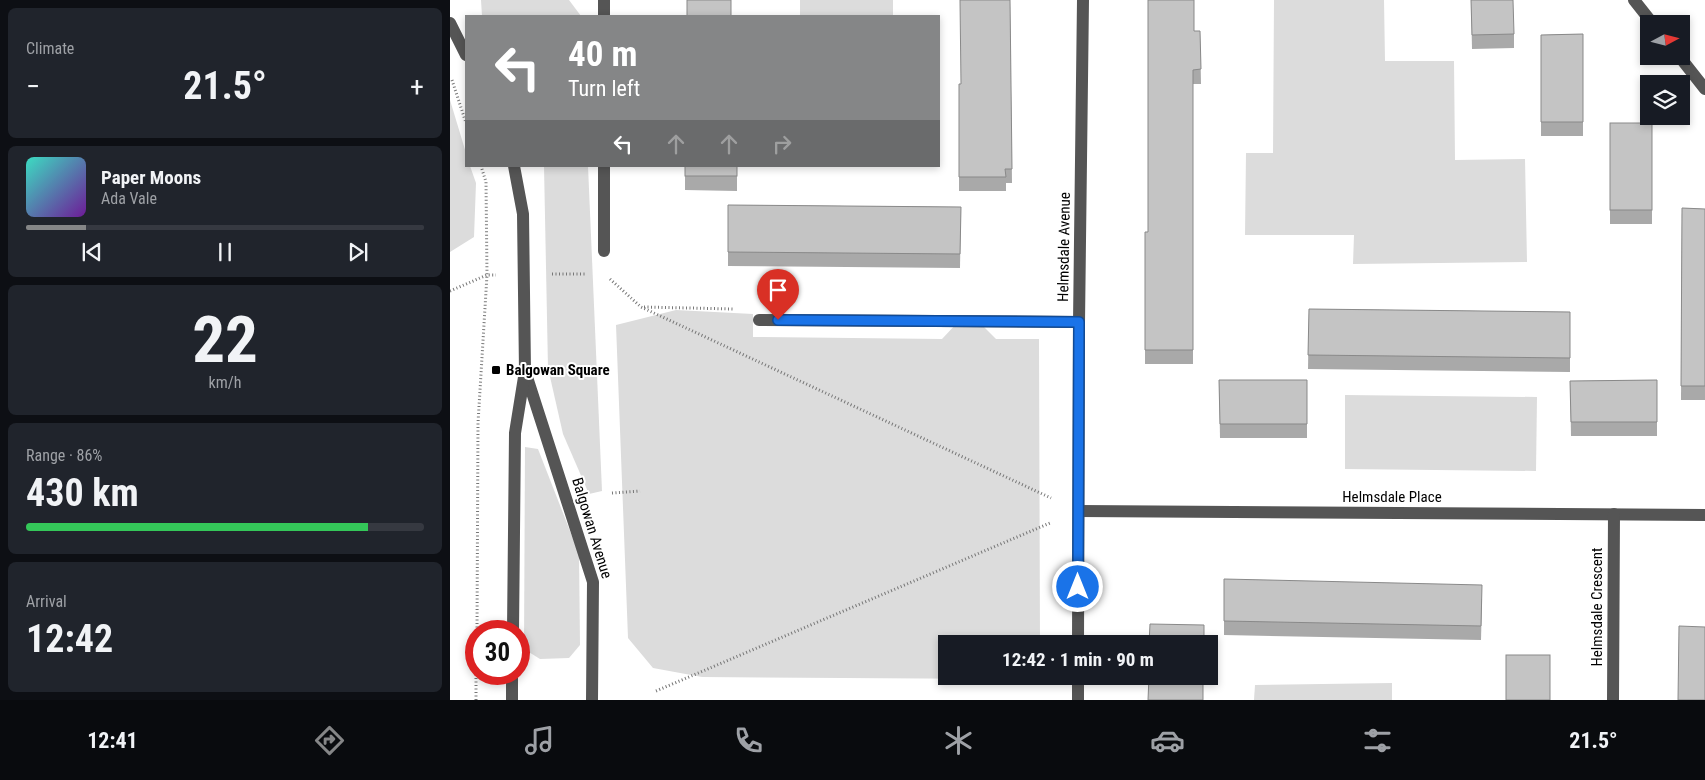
<!DOCTYPE html>
<meta charset="utf-8">
<style>
body{margin:0;font-family:"Roboto Condensed",sans-serif;background:#20242c;color:#f1f3f6;height:100vh;display:flex;flex-direction:column;font-size:19px;white-space:nowrap}
*{box-sizing:border-box;margin:0}
p{font-size:16px;color:#9ea1a6}
.icon{flex:none;width:28px;height:28px;fill:none;stroke:currentColor;stroke-width:2;stroke-linecap:round;stroke-linejoin:round}
.map{position:relative;flex:1;overflow:hidden}
.drawer{display:flex;flex-direction:column;gap:8px;padding:8px;background:#0d0f14;width:450px}
.drawer>*{flex:none}
.hud{position:absolute;left:15px;top:15px;width:475px;height:152px;border-radius:0px;box-shadow:0 2px 8px #0003;background:#858687;color:#fff;overflow:hidden}
.needle{width:32px;rotate:83deg}
.fabs{position:absolute;left:1190px;top:15px;display:grid;gap:10px}
.fabs a{display:grid;place-items:center;width:50px;height:50px;border-radius:0px;background:#171b24;box-shadow:0 2px 8px #0003;font-size:25px}
.speed{position:absolute;left:15px;top:620px;display:flex;gap:10px;font-size:25px;font-weight:700;text-align:center}
.speed>*{display:grid;place-content:center;width:65px;height:65px;border-radius:50%;background:#171b24;box-shadow:0 2px 8px #0003;line-height:1}
.speed .limit{border:8px solid #d22;background:#fff;color:#111}
.pin{position:absolute;display:grid;place-items:center;width:42px;height:42px;color:#fff;margin:-51px -21px;border-radius:50% 50% 50% 0;rotate:-45deg;box-shadow:0 0 5px #0007}
.pin .icon{rotate:45deg}
.me{position:absolute;width:55px;margin:-28px;rotate:0deg;stroke-linejoin:round;filter:drop-shadow(0 0 4px #0008)}
.turn{display:flex;align-items:center;gap:18px;height:105px;padding:0 20px;font-size:22px}
.turn .icon{width:65px;height:65px;stroke-width:2.5}
.turn b{display:block;font-size:35px;line-height:42px}
.lanes{display:flex;align-items:center;height:48px;padding:0 20px;background:#0003;justify-content:center;gap:25px;direction:ltr}
.lanes .off{opacity:.35}
.big{font-size:38px;font-weight:700;line-height:1.1}
.drawer .tile{flex:1;display:flex;flex-direction:column;justify-content:center;gap:8px;min-width:0;padding:0 18px;border-radius:8px;background:#20242c}
.drawer .dial{align-items:center;gap:0}
.dial b{font-size:65px;line-height:1}
.song{display:flex;align-items:center;gap:15px}
.cover{width:60px;height:60px;border-radius:8px;background:linear-gradient(135deg,hsl(170 70% 55%),hsl(280 70% 35%))}
.played{height:5px;border-radius:2px;background:linear-gradient(90deg,#858687 15%,#363941 15%)}
.keys{display:flex;justify-content:space-around;direction:ltr}
.heat{display:flex;justify-content:space-between;align-items:center;font-size:28px;direction:ltr}
.charge{height:8px;border-radius:4px;background:linear-gradient(90deg,#34c759 86%,#363941 0)}
.trip{position:absolute;left:488px;top:635px;width:280px;height:50px;border-radius:0px;background:#171b24;box-shadow:0 2px 8px #0003;font-weight:700;line-height:50px;text-align:center}
.tab-bar{display:flex;height:80px;justify-content:space-around;align-items:center;background:#090b0e;color:#9ea1a6}
.tab-bar .icon{width:35px;height:35px}
.tab-bar .active{color:#858687}
.tab-bar b{font-size:22px;color:#f1f3f6}
main{display:flex;flex:1;min-height:0}
.map>svg:first-child{display:block}
.green{fill:#dcdcdc}
.lines{fill:none;stroke-linecap:round;stroke-linejoin:round}
.path{stroke:#777;stroke-width:3;stroke-dasharray:1 2.5;stroke-linecap:butt}
.minor{stroke:#555;stroke-width:12}
.wall{fill:#a9a9a9}
.building{fill:#c4c4c4;stroke:#898989}
.route-casing{stroke:#114b97;stroke-width:12}
.route{stroke:#1a73e8;stroke-width:9}
.poi-dot{fill:#000;stroke:#fff;stroke-width:2}
.labels{text-anchor:middle;dominant-baseline:central;stroke-width:4;stroke-linejoin:round;paint-order:stroke}
.street-label{font-size:15px;fill:#000;stroke:#fff}
.poi-label{font-size:15px;font-weight:bold;fill:#000;stroke:#fff;text-anchor:start}
</style>
<main>
<section class="drawer">
<div class="tile"><p>Climate</p>
<div class="heat"><a>−</a><b class="big">21.5°</b><a>+</a></div>
</div>
<div class="tile">
<div class="song"><i class="cover"></i><div><b>Paper Moons</b><p>Ada Vale</p></div></div>
<div class="played"></div>
<div class="keys"><svg class="icon" aria-label="previous" viewBox="0 0 24 24"><path d="M18 5L8 12l10 7zM5 5v14"/></svg><svg class="icon" aria-label="pause" viewBox="0 0 24 24"><path d="M8 5v14M16 5v14"/></svg><svg class="icon" aria-label="next" viewBox="0 0 24 24"><path d="M6 5l10 7-10 7zM19 5v14"/></svg></div>
</div>
<div class="tile dial"><b>22</b><p>km/h</p></div>
<div class="tile"><p>Range · 86%</p><b class="big">430 km</b><div class="charge"></div></div>
<div class="tile"><p>Arrival</p><b class="big">12:42</b></div>
</section>
<div class="map">
<svg width="1255" height="700" viewBox="0 0 1255 700">
<rect width="100%" height="100%" fill="#fff"/>
<!-- green -->
<g class="green">
<path d="M 31,0 L 119,0 L 131,16 L 32,16 Z"/>
<rect x="350" y="0" width="93" height="16"/>
<path d="M 824,0 L 934,0 L 935,61 L 1004,61 L 1005,160 L 1075,159 L 1077,262 L 903,264 L 904,235 L 795,235 L 796,153 L 823,153 Z"/>
<path d="M 0,100 L 16,153 L 16,166 L 20,166 L 26,183 L 24,237 L 0,252 Z"/>
<path d="M 94,166 L 138,166 L 152,491 L 139,494 L 113,434 L 98,368 Z"/>
<path d="M 226,310 L 303,314 L 303,337 L 492,339 L 507,323 L 530,323 L 546,339 L 589,339 L 590,644 L 496,644 L 496,676 L 557,676 L 555,679 L 252,677 L 203,668 L 178,638 L 166,325 Z"/>
<path d="M 895,395 L 1087,397 L 1086,471 L 895,469 Z"/>
<path d="M 75,447 L 88,449 L 129,554 L 130,645 L 119,658 L 90,659 L 74,649 Z"/>
<path d="M 942,683 L 942,700 L 804,700 L 805,685 Z"/>
</g>
<g class="lines">
<!-- path -->
<g class="path">
<path d="M 2,80 L 16,123"/>
<path d="M 102,274 L 136,274"/>
<path d="M 160,279 L 191,307 L 601,498"/>
<path d="M 0,291 L 37,275 L 46,275"/>
<path d="M 194,307 L 283,309"/>
<path d="M 162,493 L 190,491"/>
<path d="M 27,631 L 28,423 L 37,275 L 36,182 L 31,166"/>
<path d="M 206,691 L 600,523"/>
<path d="M 26,700 L 26,674"/>
</g>
<!-- minor -->
<g class="minor">
<path d="M 1184,0 L 1203,24"/>
<path d="M 154,16 L 154,0"/>
<path d="M 0,23 L 16,55"/>
<path d="M 1229,56 L 1255,89"/>
<path d="M 154,166 L 154,251"/>
<path d="M 309,320 L 629,322"/>
<path d="M 76,374 L 143,582 L 142,700"/>
<path d="M 629,511 L 1255,515"/>
<path d="M 63,631 L 65,433 L 75,371 L 73,214 L 64,166"/>
<path d="M 628,644 L 629,322 L 633,0"/>
<path d="M 62,700 L 62,674"/>
<path d="M 628,700 L 628,676"/>
<path d="M 1163,700 L 1164,514"/>
</g>
</g>
<!-- wall -->
<g class="wall">
<path d="M 560,0 L 562,183 L 556,183 L 556,191 L 509,191 L 509,84 L 511,84 Z"/>
<path d="M 1021,0 L 1064,34 L 1064,48 L 1022,49 Z"/>
<path d="M 744,31 L 750,31 L 751,84 L 743,84 L 743,364 L 695,364 L 695,232 L 698,232 Z"/>
<path d="M 1133,34 L 1133,136 L 1091,136 L 1091,35 Z"/>
<rect x="1160" y="123" width="42" height="101"/>
<path d="M 235,166 L 287,166 L 287,191 L 235,190 Z"/>
<path d="M 278,205 L 511,207 L 510,268 L 278,266 Z"/>
<path d="M 1232,208 L 1255,209 L 1255,400 L 1231,400 Z"/>
<path d="M 859,309 L 1120,312 L 1120,372 L 858,369 Z"/>
<path d="M 769,380 L 857,380 L 857,438 L 770,438 Z"/>
<path d="M 1207,380 L 1207,436 L 1121,436 L 1120,381 Z"/>
<path d="M 774,579 L 1032,599 L 1031,640 L 774,635 Z"/>
</g>
<!-- building -->
<g class="building">
<rect x="237" y="0" width="44" height="16"/>
<path d="M 510,0 L 560,0 L 562,169 L 555,169 L 556,177 L 509,177 L 509,84 L 511,84 Z"/>
<path d="M 698,0 L 744,0 L 744,31 L 750,31 L 751,69 L 743,70 L 743,350 L 695,350 L 695,232 L 698,232 Z"/>
<path d="M 1021,0 L 1063,0 L 1064,34 L 1022,35 Z"/>
<path d="M 1133,34 L 1133,122 L 1091,122 L 1091,35 Z"/>
<rect x="1160" y="123" width="42" height="87"/>
<rect x="235" y="166" width="52" height="10"/>
<path d="M 278,205 L 511,207 L 510,254 L 278,252 Z"/>
<path d="M 1232,208 L 1255,209 L 1255,386 L 1231,386 Z"/>
<path d="M 859,309 L 1120,312 L 1120,358 L 858,355 Z"/>
<path d="M 769,380 L 857,380 L 857,424 L 770,424 Z"/>
<path d="M 1207,380 L 1207,422 L 1121,422 L 1120,381 Z"/>
<path d="M 774,579 L 1032,585 L 1031,626 L 774,621 Z"/>
<path d="M 700,624 L 754,625 L 754,644 L 699,644 Z"/>
<path d="M 1229,626 L 1255,627 L 1255,700 L 1228,700 Z"/>
<rect x="1056" y="655" width="44" height="45"/>
<path d="M 699,676 L 753,676 L 753,700 L 698,700 Z"/>
</g>
<g class="lines">
<!-- route casing -->
<g class="route-casing">
<path id="route" d="M 328,320 L 629,322 L 628,587"/>
</g>
<!-- route -->
<use href="#route" class="route"/>
</g>
<!-- markers -->
<rect class="poi-dot" x="41" y="365" width="10" height="10" rx="2.5"/>
<g class="labels">
<!-- street labels -->
<g class="street-label">
<text transform="translate(614 247) rotate(-89)">Helmsdale Avenue</text>
<text x="942" y="497">Helmsdale Place</text>
<text transform="translate(142 528) rotate(73)">Balgowan Avenue</text>
<text transform="translate(1147 607) rotate(-90)">Helmsdale Crescent</text>
</g>
<!-- poi labels -->
<g class="poi-label">
<text x="56" y="370">Balgowan Square</text>
</g>
</g>
</svg>
<div class="fabs">
<a><svg class="needle" viewBox="-14 -14 28 28"><path d="M0-13l5 13h-10z" fill="#e53935"/><path d="M0 13l5-13h-10z" fill="#9ea1a6"/></svg></a>
<a><svg class="icon" aria-label="layers" viewBox="0 0 24 24"><path d="M12 4l9 5-9 5-9-5zM3 14l9 5 9-5"/></svg></a>
</div>
<div class="speed"><div class="limit">30</div></div>
<div class="pin" style="left:328px;top:320px;background:#d93025"><svg class="icon" aria-label="arrive" viewBox="0 0 24 24"><path d="M6 21V4h12l-3 4 3 4H6"/></svg></div>
<svg class="me" style="left:628px;top:587px" viewBox="-20 -20 40 40"><circle r="17" fill="#1a73e8" stroke="#fff" stroke-width="3"/><path d="M0-11L8 9 0 5-8 9z" fill="#fff"/></svg>
<div class="trip">12:42 · 1 min · 90 m</div>
<div class="hud">
<div class="turn"><svg class="icon" aria-label="left" viewBox="0 0 24 24"><path d="M17 20v-9H6M10 6l-5 5 5 5"/></svg><div><b>40 m</b>Turn left</div></div>
<div class="lanes"><svg class="icon" aria-label="left" viewBox="0 0 24 24"><path d="M17 20v-9H6M10 6l-5 5 5 5"/></svg><svg class="icon off" aria-label="ahead" viewBox="0 0 24 24"><path d="M12 20V5M6 11l6-6 6 6"/></svg><svg class="icon off" aria-label="ahead" viewBox="0 0 24 24"><path d="M12 20V5M6 11l6-6 6 6"/></svg><svg class="icon off" aria-label="right" viewBox="0 0 24 24"><path d="M7 20v-9h11M14 6l5 5-5 5"/></svg></div>
</div>
</div>
</main>
<nav class="tab-bar">
<b>12:41</b>
<svg class="icon active" aria-label="directions" viewBox="0 0 24 24"><path d="M12 3l9 9-9 9-9-9zM9 14v-3h6M13 9l2 2-2 2"/></svg>
<svg class="icon" aria-label="music" viewBox="0 0 24 24"><path d="M9 18V5l10-2v13"/><circle cx="6" cy="18" r="3"/><circle cx="16" cy="16" r="3"/></svg>
<svg class="icon" aria-label="phone" viewBox="0 0 24 24"><path d="M5 4h4l2 5-3 2q2 4 5 5l2-3 5 2v4C11 20 4 13 5 4z"/></svg>
<svg class="icon" aria-label="climate" viewBox="0 0 24 24"><path d="M12 3v18M4 7l16 10M4 17L20 7"/></svg>
<svg class="icon" aria-label="car" viewBox="0 0 24 24"><path d="M5 17H2v-5l4-1 3-4h7l3 4 3 1v5h-3M9 17h6M6 11h13"/><circle cx="7" cy="17" r="2"/><circle cx="17" cy="17" r="2"/></svg>
<svg class="icon" aria-label="filters" viewBox="0 0 24 24"><path d="M4 7h16M4 17h16"/><circle cx="9" cy="7" r="2"/><circle cx="15" cy="17" r="2"/></svg>
<b>21.5°</b>
</nav>
